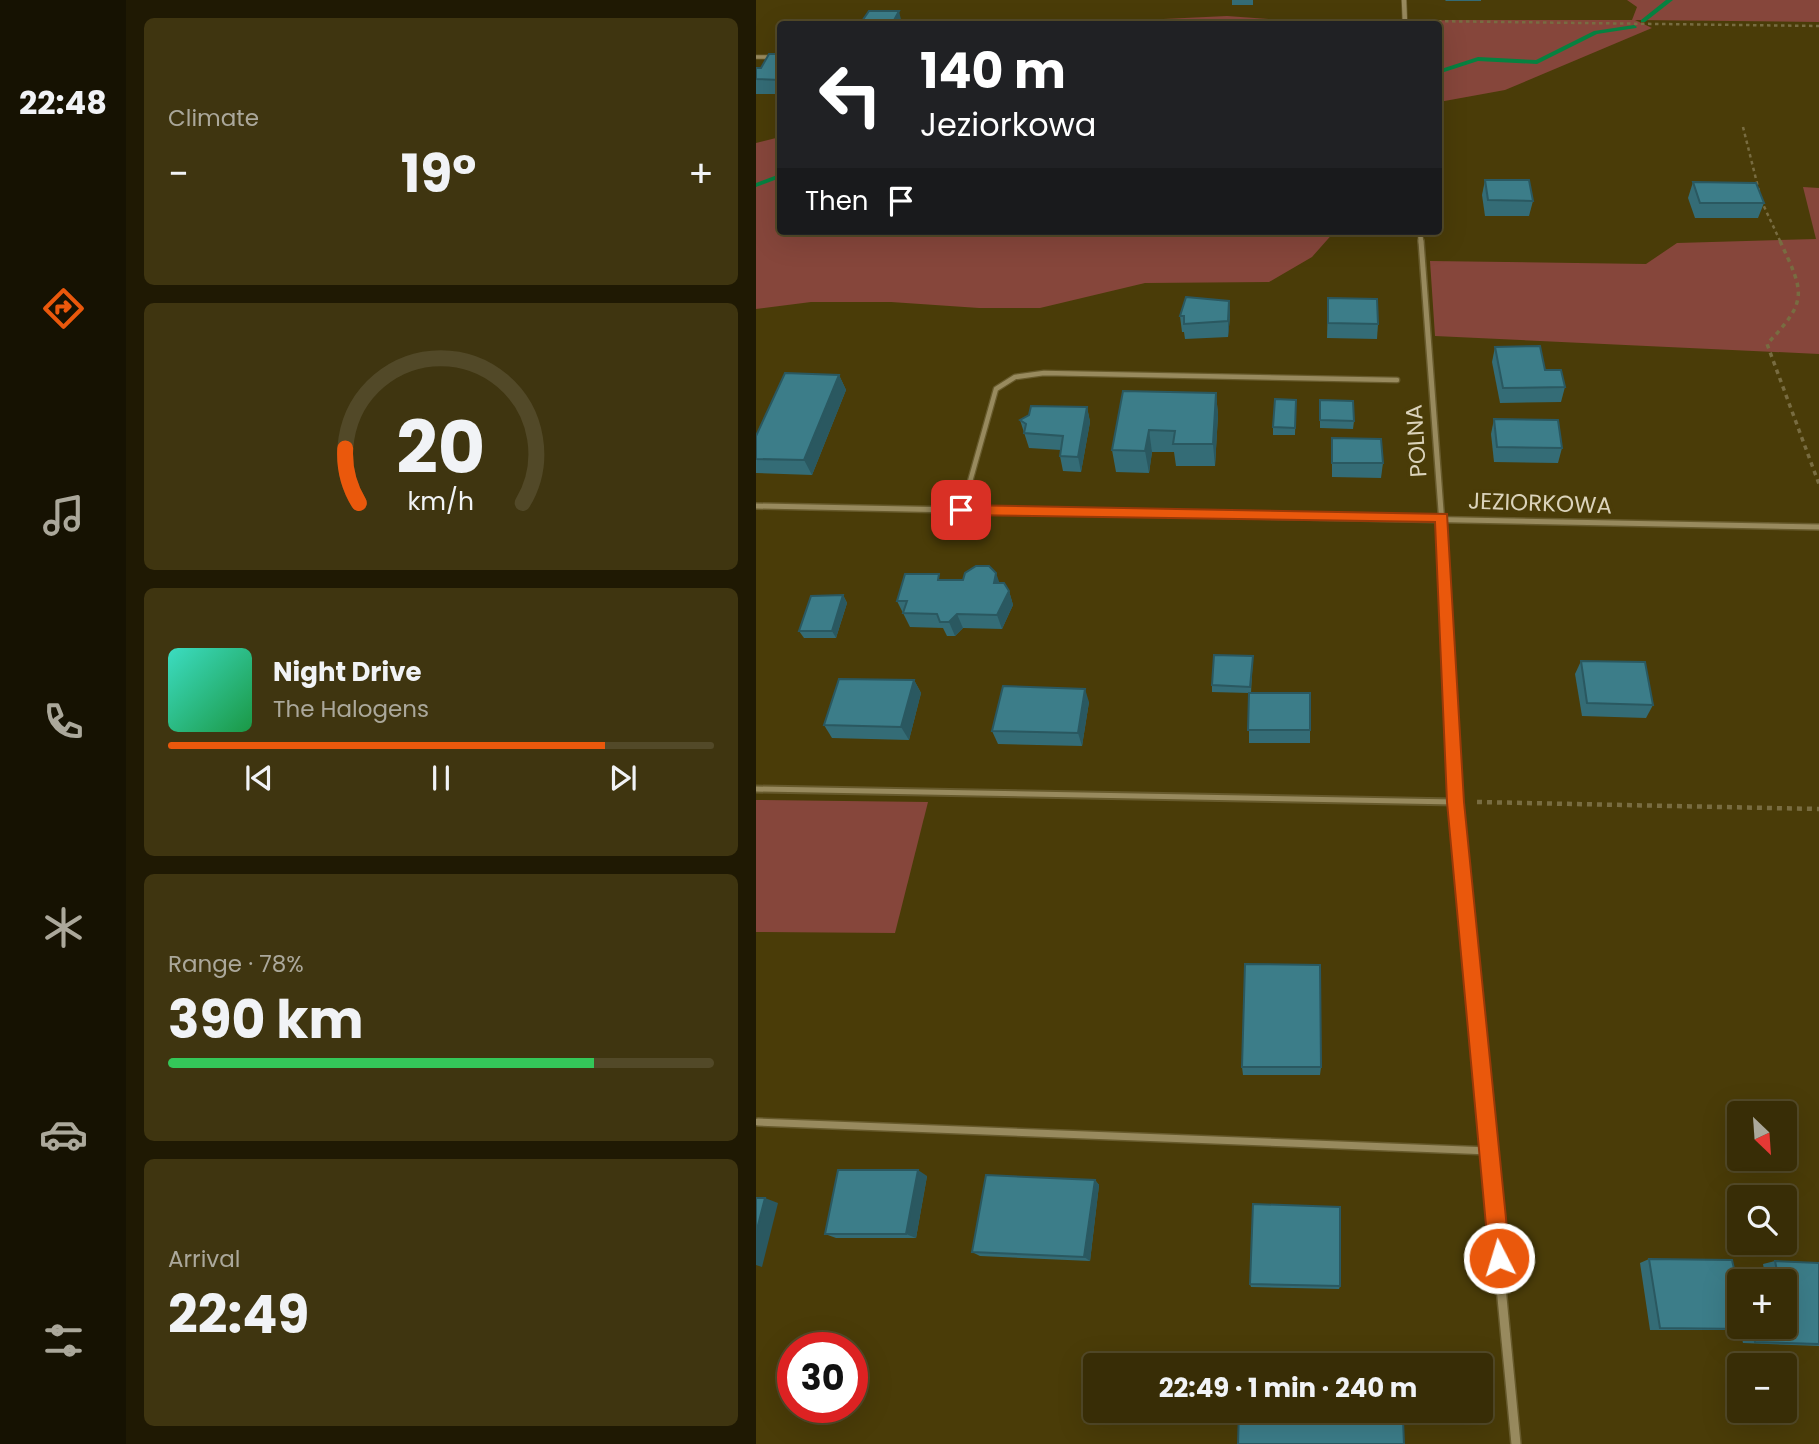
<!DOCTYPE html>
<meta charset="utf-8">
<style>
body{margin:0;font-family:Poppins,sans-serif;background:#3f3510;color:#f1f3f6;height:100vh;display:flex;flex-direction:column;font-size:26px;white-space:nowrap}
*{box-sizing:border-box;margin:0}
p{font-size:23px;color:#aba89b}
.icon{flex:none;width:38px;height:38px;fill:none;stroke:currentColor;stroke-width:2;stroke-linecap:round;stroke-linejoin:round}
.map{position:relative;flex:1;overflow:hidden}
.details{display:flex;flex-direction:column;gap:18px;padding:18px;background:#1f1903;width:630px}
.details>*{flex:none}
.top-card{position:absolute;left:21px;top:21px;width:665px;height:214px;border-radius:7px;box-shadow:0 7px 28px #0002,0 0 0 2px #524928;background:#202124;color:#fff;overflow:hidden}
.needle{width:46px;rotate:155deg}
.buttons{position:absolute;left:971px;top:1101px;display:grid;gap:14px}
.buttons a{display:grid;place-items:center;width:70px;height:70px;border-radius:7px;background:#382d06;box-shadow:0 7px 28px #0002,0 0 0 2px #524928;font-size:35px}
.speed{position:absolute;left:21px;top:1332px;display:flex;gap:14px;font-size:35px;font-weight:700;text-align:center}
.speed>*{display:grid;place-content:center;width:91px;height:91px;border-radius:50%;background:#382d06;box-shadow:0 7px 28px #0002,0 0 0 2px #524928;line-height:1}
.speed .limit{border:10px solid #d22;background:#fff;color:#111}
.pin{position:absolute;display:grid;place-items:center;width:60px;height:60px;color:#fff;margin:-30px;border-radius:14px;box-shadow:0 4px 10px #0006}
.me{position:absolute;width:77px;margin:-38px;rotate:355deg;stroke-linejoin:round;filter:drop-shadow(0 0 5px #0008)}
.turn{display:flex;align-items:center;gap:24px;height:147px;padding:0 28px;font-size:32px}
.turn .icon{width:91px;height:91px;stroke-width:2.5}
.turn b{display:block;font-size:49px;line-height:60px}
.then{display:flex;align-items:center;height:66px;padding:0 28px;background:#0003;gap:14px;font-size:26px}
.big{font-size:52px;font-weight:700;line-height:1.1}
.details .widget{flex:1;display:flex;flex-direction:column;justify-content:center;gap:10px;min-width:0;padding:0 24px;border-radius:10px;background:#3f3510}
.details .dial{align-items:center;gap:0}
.dial svg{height:182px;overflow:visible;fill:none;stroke:#524928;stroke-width:7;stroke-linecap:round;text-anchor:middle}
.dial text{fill:#f1f3f6;stroke:none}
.song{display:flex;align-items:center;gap:21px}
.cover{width:84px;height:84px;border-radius:10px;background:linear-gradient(135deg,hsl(170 70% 55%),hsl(140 70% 35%))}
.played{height:7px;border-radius:4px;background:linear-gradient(90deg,#ea580c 80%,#524928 80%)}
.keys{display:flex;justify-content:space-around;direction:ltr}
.heat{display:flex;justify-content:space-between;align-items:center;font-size:38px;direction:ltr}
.charge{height:10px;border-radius:5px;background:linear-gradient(90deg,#34c759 78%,#524928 0)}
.trip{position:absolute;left:327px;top:1353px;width:410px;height:70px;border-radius:7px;background:#382d06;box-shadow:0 7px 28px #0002,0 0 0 2px #524928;font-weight:700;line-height:70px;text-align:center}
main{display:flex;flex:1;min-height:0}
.dock{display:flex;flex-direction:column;width:126px;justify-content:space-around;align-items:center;background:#161202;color:#aba89b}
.dock .icon{width:49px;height:49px}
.dock .current{color:#ea580c}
.dock b{font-size:32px;color:#f1f3f6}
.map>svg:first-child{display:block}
.green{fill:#86463b}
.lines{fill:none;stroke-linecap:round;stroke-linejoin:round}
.stream{fill:#068140;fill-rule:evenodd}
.lane-far3-casing{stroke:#675a2c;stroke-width:5}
.lane-far2-casing{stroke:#675a2c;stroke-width:7}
.lane-far1-casing{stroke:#675a2c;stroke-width:9}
.lane-casing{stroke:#675a2c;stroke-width:10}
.street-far3-casing{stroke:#675a2c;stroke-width:6}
.street-far2-casing{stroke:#675a2c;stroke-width:8}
.street-far1-casing{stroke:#675a2c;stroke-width:10}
.street-casing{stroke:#675a2c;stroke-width:12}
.path-far2{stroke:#786c41;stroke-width:2.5;stroke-dasharray:3.5 3.5;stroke-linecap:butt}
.path-far1{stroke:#786c41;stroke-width:3.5;stroke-dasharray:4.5 4.5;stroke-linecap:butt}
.path{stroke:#786c41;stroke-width:4.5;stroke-dasharray:5 5;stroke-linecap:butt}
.lane-far3{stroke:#988a5e;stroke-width:3.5}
.lane-far2{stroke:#988a5e;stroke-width:4.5}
.lane-far1{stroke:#988a5e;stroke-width:5}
.lane{stroke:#988a5e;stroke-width:7}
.street-far3{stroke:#988a5e;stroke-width:4.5}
.street-far2{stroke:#988a5e;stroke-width:5}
.street-far1{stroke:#988a5e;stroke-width:7}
.street{stroke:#988a5e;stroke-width:9}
.wall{fill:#346c76}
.shaded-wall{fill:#2a5860}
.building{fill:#3c7d89;stroke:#2a5860;stroke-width:2}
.route{fill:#ea580c;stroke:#983908;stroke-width:2}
.labels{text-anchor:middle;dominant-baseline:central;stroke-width:7;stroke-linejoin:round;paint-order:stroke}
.street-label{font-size:23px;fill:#dbd3bb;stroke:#4a3c08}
</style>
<main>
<nav class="dock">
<b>22:48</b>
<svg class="icon current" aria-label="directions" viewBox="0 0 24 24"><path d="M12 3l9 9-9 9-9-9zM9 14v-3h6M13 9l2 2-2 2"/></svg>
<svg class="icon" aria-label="music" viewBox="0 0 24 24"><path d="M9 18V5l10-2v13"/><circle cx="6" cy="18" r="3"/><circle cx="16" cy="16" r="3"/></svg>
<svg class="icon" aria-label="phone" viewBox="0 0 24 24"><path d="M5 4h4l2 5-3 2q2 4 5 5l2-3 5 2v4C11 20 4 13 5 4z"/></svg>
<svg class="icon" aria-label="climate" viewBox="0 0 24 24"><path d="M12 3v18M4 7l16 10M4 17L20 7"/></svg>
<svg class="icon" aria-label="car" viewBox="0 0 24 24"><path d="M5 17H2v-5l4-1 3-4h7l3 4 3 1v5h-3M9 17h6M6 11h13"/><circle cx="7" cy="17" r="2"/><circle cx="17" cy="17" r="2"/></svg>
<svg class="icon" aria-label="filters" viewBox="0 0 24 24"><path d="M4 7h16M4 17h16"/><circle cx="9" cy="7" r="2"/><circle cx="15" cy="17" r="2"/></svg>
</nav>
<section class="details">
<div class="widget"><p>Climate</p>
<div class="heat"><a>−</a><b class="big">19°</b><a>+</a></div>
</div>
<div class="widget dial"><svg viewBox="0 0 100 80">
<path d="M14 69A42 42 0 1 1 86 69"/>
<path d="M14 69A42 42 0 0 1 8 45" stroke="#ea580c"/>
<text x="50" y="56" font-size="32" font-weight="700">20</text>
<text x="50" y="72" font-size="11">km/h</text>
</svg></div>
<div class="widget">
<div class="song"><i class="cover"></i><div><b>Night Drive</b><p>The Halogens</p></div></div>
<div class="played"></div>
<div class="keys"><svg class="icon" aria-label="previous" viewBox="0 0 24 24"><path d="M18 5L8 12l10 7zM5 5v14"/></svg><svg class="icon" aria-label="pause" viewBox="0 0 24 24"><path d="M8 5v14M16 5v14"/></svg><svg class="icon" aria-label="next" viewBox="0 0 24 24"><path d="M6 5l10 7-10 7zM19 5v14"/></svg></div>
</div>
<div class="widget"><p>Range · 78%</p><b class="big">390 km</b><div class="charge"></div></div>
<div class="widget"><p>Arrival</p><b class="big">22:49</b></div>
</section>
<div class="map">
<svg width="1063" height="1444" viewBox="0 0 1063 1444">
<rect width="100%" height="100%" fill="#4a3c08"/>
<!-- green -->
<g class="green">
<path d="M 871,0 L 1063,0 L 1063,22 L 879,20 L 896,28 L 749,90 L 683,102 L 682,24 L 605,24 L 695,20 L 876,20 L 881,7 Z"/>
<path d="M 471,16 L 580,24 L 379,24 L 386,20 Z"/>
<path d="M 24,137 L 24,231 L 579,231 L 556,257 L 513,282 L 389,283 L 284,308 L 223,308 L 135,302 L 55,302 L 0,309 L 0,143 Z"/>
<path d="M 1047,187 L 1063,188 L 1063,354 L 679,336 L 674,261 L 890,264 L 921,243 L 1060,239 Z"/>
<path d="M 0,800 L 172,802 L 139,933 L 0,932 Z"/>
</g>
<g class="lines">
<!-- stream -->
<g class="stream">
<path d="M 910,0 L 917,0 L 889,22 L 885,22 L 885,20 Z"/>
<path d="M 878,25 L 881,27 L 880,28 L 841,34 L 781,64 L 722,61 L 682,74 L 682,70 L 722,57 L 780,60 L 838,31 Z"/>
<path d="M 24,174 L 24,178 L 0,187 L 0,183 Z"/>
</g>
<!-- lane-far3 casing -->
<g class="lane-far3-casing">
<path id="lane-far3" d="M 0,57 L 24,57"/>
</g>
<!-- lane-far2 casing -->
<g class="lane-far2-casing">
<path id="lane-far2" d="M 206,510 L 240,389 L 259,377 L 288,373 L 641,380"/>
</g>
<!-- lane-far1 casing -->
<g class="lane-far1-casing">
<path id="lane-far1" d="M 0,789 L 699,802"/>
</g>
<!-- lane casing -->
<g class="lane-casing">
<path id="lane" d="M 2,1122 L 734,1151"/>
</g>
<!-- street-far3 casing -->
<g class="street-far3-casing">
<g id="street-far3">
<path d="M 648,0 L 649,24"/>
<path d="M 664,231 L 665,243"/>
</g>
</g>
<!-- street-far2 casing -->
<g class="street-far2-casing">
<g id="street-far2">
<path d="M 665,241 L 688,551"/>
<path d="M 0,506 L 1063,527"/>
</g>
</g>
<!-- street-far1 casing -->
<g class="street-far1-casing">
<path id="street-far1" d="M 687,549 L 699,802 L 712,944"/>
</g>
<!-- street casing -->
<g class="street-casing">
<path id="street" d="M 712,942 L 760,1444"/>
</g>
<!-- path-far2 -->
<g class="path-far2">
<path d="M 668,21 L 1063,26"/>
<path d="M 987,127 L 1003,191"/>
<path d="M 1005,200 L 1025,243"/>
</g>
<!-- path-far1 -->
<path class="path-far1" d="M 1024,241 C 1048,293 1053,300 1011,344 L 1063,484"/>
<!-- path -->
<path class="path" d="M 721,802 L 1063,809"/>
<!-- lane-far3 -->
<use href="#lane-far3" class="lane-far3"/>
<!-- lane-far2 -->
<use href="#lane-far2" class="lane-far2"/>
<!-- lane-far1 -->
<use href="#lane-far1" class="lane-far1"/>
<!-- lane -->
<use href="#lane" class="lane"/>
<!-- street-far3 -->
<use href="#street-far3" class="street-far3"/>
<!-- street-far2 -->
<use href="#street-far2" class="street-far2"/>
<!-- street-far1 -->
<use href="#street-far1" class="street-far1"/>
<!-- street -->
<use href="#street" class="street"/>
</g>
<!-- wall -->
<g class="wall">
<rect x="476" y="0" width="21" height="5"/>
<path d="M 689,0 L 725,0 L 725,1 L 690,1 Z"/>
<path d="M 24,54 L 24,94 L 0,94 L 0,68 L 5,68 Z"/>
<path d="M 729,180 L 777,201 L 773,216 L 729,216 L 726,195 Z"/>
<path d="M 937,182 L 1008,203 L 1002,218 L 939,218 L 932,198 Z"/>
<path d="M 572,298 L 622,324 L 621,339 L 571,338 Z"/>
<path d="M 473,301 L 474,316 L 472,337 L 429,339 L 428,332 L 426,332 L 424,316 Z"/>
<path d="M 739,347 L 789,370 L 809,387 L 805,402 L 744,403 L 736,362 Z"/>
<path d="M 83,375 L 90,390 L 56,475 L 0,473 L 0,436 Z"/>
<path d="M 460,393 L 462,415 L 459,466 L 420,466 L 418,452 L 396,452 L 393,473 L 360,472 L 356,450 Z"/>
<path d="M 540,400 L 539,435 L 517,435 L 517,427 Z"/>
<path d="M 564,400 L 598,421 L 597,429 L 564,428 Z"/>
<path d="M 331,407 L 334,422 L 325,472 L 307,471 L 304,456 L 305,450 L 273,448 L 264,420 L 273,415 Z"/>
<path d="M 738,419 L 806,448 L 802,463 L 738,462 L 735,434 Z"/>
<path d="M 576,438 L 627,463 L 625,478 L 576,477 Z"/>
<path d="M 186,580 L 244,583 L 253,591 L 257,605 L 246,629 L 207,628 L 199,636 L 191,636 L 187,628 L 154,627 L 141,601 Z"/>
<path d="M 87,595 L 91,603 L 80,638 L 48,638 L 43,631 Z"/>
<path d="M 497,656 L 495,693 L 554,693 L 554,743 L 493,743 L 493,693 L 456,692 L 456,685 Z"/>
<path d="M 825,661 L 897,705 L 890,718 L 826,716 L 819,674 Z"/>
<path d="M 158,680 L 165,693 L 153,740 L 76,738 L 68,725 Z"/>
<path d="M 333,702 L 326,746 L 242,744 L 236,731 Z"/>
<path d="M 486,1067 L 565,1067 L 564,1075 L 487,1075 Z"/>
<path d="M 171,1176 L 160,1238 L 80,1238 L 69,1234 Z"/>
<path d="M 339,1180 L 343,1185 L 334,1261 L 224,1256 L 216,1252 Z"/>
<path d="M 893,1259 L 982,1286 L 984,1285 L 984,1326 L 1029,1326 L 1029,1281 L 1010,1281 L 1007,1264 L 1019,1261 L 1063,1263 L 1063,1346 L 987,1343 L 984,1330 L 894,1330 L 884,1263 Z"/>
<path d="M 494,1284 L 584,1286 L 583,1289 L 495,1287 Z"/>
</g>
<!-- shaded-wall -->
<g class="shaded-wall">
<path d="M 143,11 L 146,24 L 136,24 Z"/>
<path d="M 473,301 L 474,316 L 472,337 L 472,321 Z"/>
<path d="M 83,375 L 90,390 L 56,475 L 48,460 Z"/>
<path d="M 460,393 L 462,415 L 459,466 L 457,444 Z"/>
<path d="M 331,407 L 334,422 L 325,472 L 322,457 Z"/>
<path d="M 393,430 L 396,452 L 393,473 L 389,451 Z"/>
<path d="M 240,573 L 245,587 L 238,583 Z"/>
<path d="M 253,591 L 257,605 L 246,629 L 241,615 Z"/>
<path d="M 87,595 L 91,603 L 80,638 L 76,631 Z"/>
<path d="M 201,614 L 207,628 L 199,636 L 193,622 Z"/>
<path d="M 158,680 L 165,693 L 153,740 L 145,727 Z"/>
<path d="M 329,689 L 333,702 L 326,746 L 322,733 Z"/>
<path d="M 162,1170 L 171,1176 L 160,1238 L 150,1234 Z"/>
<path d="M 339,1180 L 343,1185 L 334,1261 L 328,1257 Z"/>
<path d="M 9,1198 L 22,1203 L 6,1267 L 0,1265 L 0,1233 Z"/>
</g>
<!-- building -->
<g class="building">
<path d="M 113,11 L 143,11 L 136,24 L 104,24 Z"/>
<path d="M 13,54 L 24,54 L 24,80 L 0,79 L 0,68 L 5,68 Z"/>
<path d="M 729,180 L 773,180 L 777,201 L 732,200 Z"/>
<path d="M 937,182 L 1000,183 L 1008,203 L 944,203 Z"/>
<path d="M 430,297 L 473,301 L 472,321 L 428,324 L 428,316 L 424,316 Z"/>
<path d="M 572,298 L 621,299 L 622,324 L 572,323 Z"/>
<path d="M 784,346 L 789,370 L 805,370 L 809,387 L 747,388 L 739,347 Z"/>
<path d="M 29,373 L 83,375 L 48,460 L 0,459 L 0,436 Z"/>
<path d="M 367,391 L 460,393 L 457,444 L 417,444 L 419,431 L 393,430 L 389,451 L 356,450 Z"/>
<path d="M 519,399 L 540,400 L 539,428 L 517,427 Z"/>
<path d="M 564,400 L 597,401 L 598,421 L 564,420 Z"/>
<path d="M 275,406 L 331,407 L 322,457 L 304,456 L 307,436 L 268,433 L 270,424 L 264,420 L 273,415 Z"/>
<path d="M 738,419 L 802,420 L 806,448 L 741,447 Z"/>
<path d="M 576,438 L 625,439 L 627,463 L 576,463 Z"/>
<path d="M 220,566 L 233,566 L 240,573 L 238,583 L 248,583 L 253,591 L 241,615 L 201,614 L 193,622 L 184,622 L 181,614 L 147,613 L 151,601 L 141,601 L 149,574 L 183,574 L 182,580 L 207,580 L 209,573 Z"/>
<path d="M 87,595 L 76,631 L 43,631 L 55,596 Z"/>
<path d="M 458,655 L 497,656 L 494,687 L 456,685 Z"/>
<path d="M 825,661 L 889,662 L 897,705 L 831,703 Z"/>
<path d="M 83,679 L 158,680 L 145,727 L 68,725 Z"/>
<path d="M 247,686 L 329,689 L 322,733 L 236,731 Z"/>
<path d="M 493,693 L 554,693 L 554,730 L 492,730 Z"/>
<path d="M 489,964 L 564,965 L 565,1067 L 486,1067 Z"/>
<path d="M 82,1170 L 162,1170 L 150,1234 L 69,1234 Z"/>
<path d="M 230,1175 L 339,1180 L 328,1257 L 216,1252 Z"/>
<path d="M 0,1198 L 9,1198 L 0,1233 Z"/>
<path d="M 497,1204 L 584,1207 L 584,1286 L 494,1284 Z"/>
<path d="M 893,1259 L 976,1260 L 984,1295 L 984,1326 L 990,1326 L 990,1329 L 904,1328 Z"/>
<path d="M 1019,1261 L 1063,1263 L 1063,1344 L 999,1342 L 996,1326 L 1029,1326 L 1029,1281 L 1023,1281 Z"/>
<path d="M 483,1410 L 623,1410 L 647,1420 L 648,1444 L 482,1444 Z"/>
</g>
<!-- route -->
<path class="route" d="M 205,505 L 691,514 L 708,802 L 754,1258 L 751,1265 L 743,1268 L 736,1265 L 733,1258 L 691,802 L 679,522 L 205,515 L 199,510 Z"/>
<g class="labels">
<!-- street labels -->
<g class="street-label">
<text transform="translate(660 441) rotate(-94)">POLNA</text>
<text transform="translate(784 503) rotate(2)">JEZIORKOWA</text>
</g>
</g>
</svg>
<div class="buttons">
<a><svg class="needle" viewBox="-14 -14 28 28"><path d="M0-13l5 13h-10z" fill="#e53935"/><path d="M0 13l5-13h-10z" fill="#aba89b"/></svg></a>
<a><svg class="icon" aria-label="search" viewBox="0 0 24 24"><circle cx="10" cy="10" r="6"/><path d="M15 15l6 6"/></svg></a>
<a>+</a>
<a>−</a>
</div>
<div class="speed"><div class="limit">30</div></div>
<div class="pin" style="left:205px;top:510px;background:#d93025"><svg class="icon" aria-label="arrive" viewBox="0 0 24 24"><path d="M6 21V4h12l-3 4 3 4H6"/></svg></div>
<svg class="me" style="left:743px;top:1258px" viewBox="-20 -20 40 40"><circle r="17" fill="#ea580c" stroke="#fff" stroke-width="3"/><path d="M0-11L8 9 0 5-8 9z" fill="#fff"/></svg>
<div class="trip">22:49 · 1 min · 240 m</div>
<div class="top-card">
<div class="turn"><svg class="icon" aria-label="left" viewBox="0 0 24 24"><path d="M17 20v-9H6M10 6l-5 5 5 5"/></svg><div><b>140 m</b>Jeziorkowa</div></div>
<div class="then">Then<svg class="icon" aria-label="arrive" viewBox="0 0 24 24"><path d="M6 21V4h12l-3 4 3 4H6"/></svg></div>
</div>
</div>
</main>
